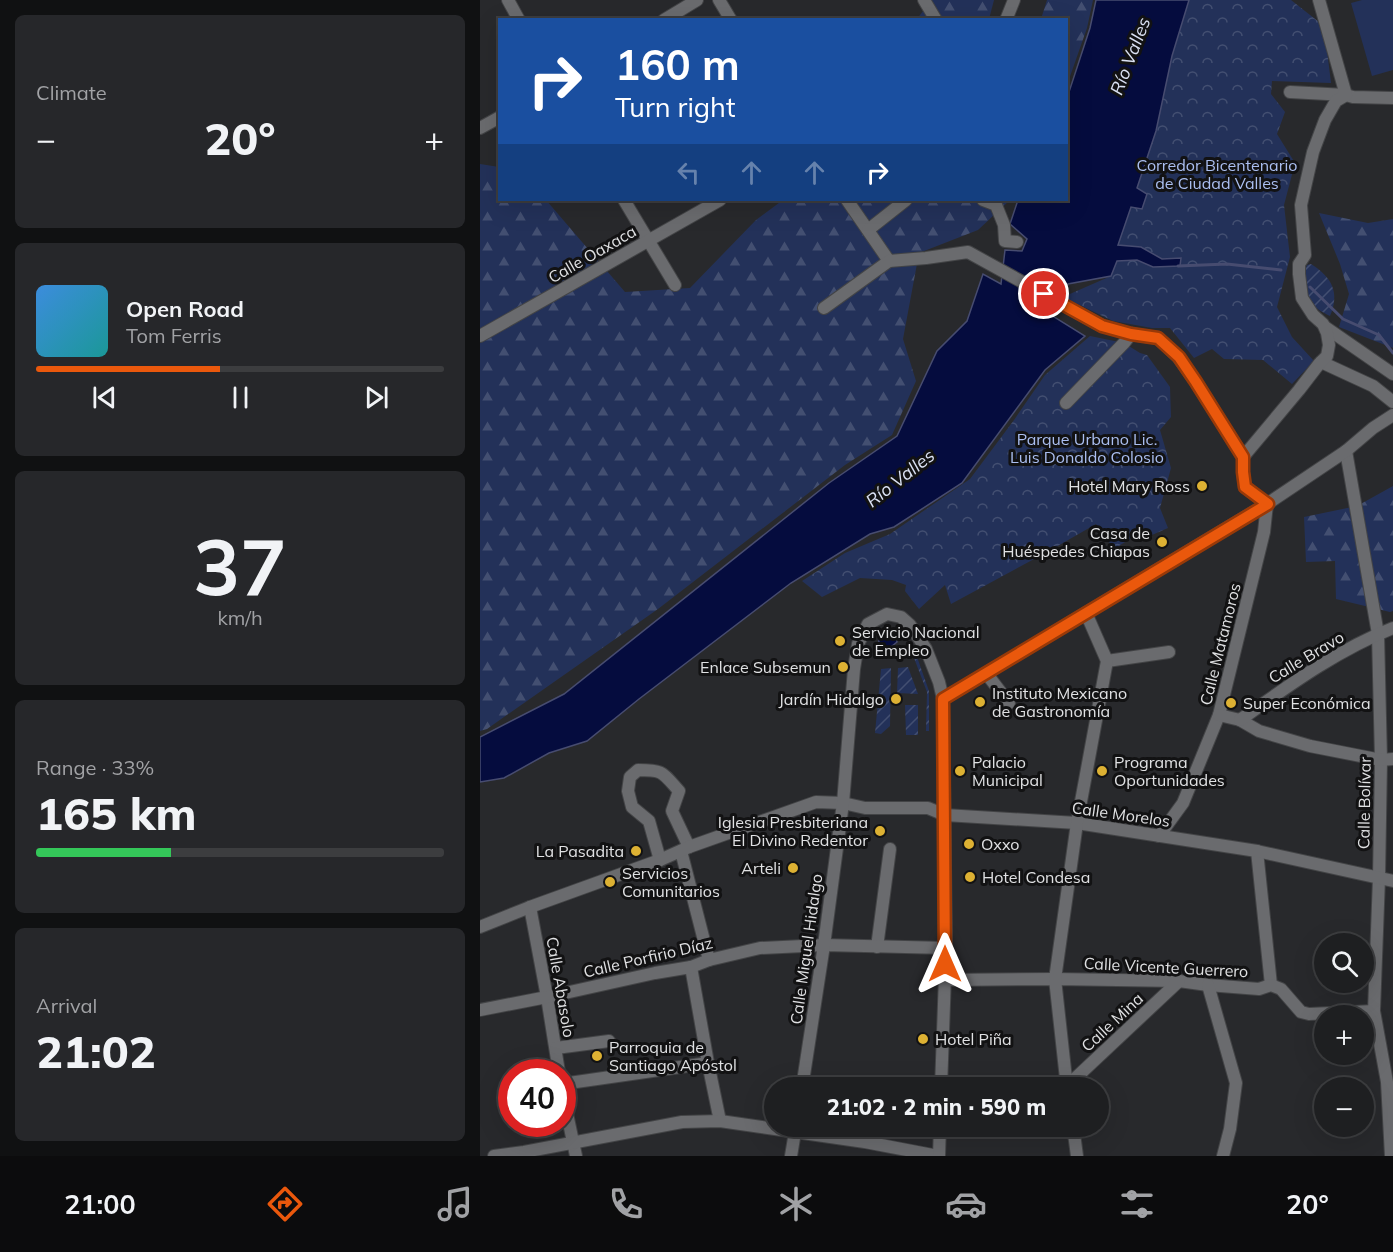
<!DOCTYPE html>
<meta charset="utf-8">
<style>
body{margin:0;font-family:Mulish,sans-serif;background:#26272a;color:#f1f3f6;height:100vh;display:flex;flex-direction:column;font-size:22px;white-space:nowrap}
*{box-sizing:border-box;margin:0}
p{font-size:20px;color:#a1a2a5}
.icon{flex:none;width:33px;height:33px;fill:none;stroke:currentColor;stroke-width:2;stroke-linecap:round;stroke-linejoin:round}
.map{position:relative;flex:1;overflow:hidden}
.panel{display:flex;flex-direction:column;gap:15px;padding:15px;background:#101112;width:480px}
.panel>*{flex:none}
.hud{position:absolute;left:18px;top:18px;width:570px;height:183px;border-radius:0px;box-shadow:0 6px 24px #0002,0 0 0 2px #3c3d3f;background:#1a4fa0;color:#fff;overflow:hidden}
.controls{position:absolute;left:834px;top:933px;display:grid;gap:12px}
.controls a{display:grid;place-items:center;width:60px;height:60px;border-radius:50%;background:#1e1f21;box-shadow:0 6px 24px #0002,0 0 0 2px #3c3d3f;font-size:30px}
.speed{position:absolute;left:18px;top:1059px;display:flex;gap:12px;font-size:30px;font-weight:700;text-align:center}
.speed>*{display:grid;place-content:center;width:78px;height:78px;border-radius:50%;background:#1e1f21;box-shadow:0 6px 24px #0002,0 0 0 2px #3c3d3f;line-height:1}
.speed .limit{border:9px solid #d22;background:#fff;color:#111}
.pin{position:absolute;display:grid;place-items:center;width:51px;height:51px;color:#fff;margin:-26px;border:3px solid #fff;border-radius:50%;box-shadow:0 2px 6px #0007}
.me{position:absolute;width:66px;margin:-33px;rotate:0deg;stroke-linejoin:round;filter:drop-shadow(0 0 4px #0008)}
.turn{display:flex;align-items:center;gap:21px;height:126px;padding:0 18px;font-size:27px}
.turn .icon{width:78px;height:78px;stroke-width:2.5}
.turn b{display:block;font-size:42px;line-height:51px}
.lanes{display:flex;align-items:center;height:57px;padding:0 18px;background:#0003;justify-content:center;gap:30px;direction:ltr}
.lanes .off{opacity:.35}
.big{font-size:45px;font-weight:800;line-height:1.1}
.panel .widget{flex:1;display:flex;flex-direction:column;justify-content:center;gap:9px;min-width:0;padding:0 21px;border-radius:9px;background:#26272a}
.panel .dial{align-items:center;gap:0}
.dial b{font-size:78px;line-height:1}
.song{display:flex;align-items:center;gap:18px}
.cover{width:72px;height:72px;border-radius:9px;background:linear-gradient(135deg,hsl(210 70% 55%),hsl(180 70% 35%))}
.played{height:6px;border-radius:3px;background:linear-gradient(90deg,#ea580c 45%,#3c3d3f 45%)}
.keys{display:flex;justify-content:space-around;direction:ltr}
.heat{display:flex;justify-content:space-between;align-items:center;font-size:33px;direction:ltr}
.charge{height:9px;border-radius:4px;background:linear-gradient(90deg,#34c759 33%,#3c3d3f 0)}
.trip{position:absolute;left:284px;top:1077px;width:345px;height:60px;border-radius:30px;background:#1e1f21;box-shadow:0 6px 24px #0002,0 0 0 2px #3c3d3f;font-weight:800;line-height:60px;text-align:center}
.tab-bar{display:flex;height:96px;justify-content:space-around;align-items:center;background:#0c0c0d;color:#a1a2a5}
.tab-bar .icon{width:42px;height:42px}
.tab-bar .current{color:#ea580c}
.tab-bar b{font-size:27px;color:#f1f3f6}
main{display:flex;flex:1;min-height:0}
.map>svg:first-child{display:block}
.grass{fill:#233159}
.forest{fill:url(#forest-firs)}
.park{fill:url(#park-crowns)}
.garden{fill:url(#garden-furrows)}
.water{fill:#050c3e;stroke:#474c70;stroke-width:1.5}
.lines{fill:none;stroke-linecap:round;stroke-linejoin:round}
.stream{stroke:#474c70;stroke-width:3}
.minor-casing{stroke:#434446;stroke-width:14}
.minor{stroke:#6a6b6e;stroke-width:12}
.route-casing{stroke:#983908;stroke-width:15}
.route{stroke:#ea580c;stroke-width:10}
.poi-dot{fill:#ddb133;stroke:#121213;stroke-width:2}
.labels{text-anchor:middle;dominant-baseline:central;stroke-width:6;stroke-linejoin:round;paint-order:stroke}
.park-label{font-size:16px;fill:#abbff1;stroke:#121213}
.street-label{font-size:16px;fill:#e0e1e3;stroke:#121213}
.poi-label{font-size:16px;fill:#e0e1e3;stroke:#121213;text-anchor:start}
.water-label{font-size:18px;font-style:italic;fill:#dbe2f4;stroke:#121213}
</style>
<main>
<section class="panel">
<div class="widget"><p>Climate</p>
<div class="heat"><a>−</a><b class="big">20°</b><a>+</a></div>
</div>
<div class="widget">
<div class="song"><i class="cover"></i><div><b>Open Road</b><p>Tom Ferris</p></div></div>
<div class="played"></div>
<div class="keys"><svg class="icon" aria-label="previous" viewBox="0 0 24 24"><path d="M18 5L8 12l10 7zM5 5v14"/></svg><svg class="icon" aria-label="pause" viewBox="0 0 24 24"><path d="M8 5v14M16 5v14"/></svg><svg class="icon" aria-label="next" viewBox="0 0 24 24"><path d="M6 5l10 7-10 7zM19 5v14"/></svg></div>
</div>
<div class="widget dial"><b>37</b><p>km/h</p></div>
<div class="widget"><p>Range · 33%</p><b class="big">165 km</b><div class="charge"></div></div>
<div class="widget"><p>Arrival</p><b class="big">21:02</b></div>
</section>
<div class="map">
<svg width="913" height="1156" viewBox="0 0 913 1156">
<defs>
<pattern id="forest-firs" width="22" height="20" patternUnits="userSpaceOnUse" patternTransform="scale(1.5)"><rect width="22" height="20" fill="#233159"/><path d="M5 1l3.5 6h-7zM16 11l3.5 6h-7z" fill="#434f71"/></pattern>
<pattern id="park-crowns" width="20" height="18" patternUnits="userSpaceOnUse" patternTransform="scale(1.5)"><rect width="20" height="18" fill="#233159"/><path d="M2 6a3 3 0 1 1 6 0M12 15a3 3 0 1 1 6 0" fill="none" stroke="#434f71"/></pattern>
<pattern id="garden-furrows" width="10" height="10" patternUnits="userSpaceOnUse" patternTransform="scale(1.5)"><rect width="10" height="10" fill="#233159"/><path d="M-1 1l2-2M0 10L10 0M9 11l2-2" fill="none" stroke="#434f71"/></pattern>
</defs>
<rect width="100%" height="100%" fill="#28292c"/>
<!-- grass -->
<path class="grass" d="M 882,0 L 913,0 L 913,70 L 892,76 L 871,3 Z"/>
<!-- forest -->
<g class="forest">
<path d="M 452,0 L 514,0 L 509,19 L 436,20 Z"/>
<path d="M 567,0 L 613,0 L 607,28 L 587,85 L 586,20 L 561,19 Z"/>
<path d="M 0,164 L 19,167 L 20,200 L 66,200 L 145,292 L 210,288 L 276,220 L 303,200 L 530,200 L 498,230 L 439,253 L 423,339 L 436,381 L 412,435 L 365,465 L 178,609 L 7,729 L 0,731 Z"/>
<path d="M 839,213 L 888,223 L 913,219 L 913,348 L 859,327 L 869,294 L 860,264 Z"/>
<path d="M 913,486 L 913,611 L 910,612 L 856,599 L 855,561 L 826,562 L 824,517 L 877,506 Z"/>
</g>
<!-- park -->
<g class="park">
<path d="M 709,0 L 811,0 L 844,26 L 851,83 L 792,81 L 791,94 L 805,112 L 797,134 L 815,163 L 804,205 L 810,257 L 797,307 L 812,337 L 834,361 L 812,384 L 783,360 L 744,359 L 732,349 L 714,358 L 690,328 L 672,328 L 633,321 L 583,297 L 631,276 L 636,261 L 657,260 L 700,266 L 700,258 L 682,259 L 637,245 L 651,207 L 667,194 L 656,189 L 676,131 L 692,56 Z"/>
<path d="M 610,336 L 644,343 L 660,353 L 667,355 L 690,387 L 691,417 L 680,430 L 691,468 L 680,508 L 688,528 L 665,538 L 653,537 L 634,549 L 616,524 L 569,551 L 471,604 L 465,585 L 439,609 L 425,591 L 426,585 L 412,580 L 380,578 L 342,597 L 322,581 L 365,553 L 410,534 L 490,479 L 534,420 L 565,375 Z"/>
</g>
<!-- garden -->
<g class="garden">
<path d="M 831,264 C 852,277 860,293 850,316 C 832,307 829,304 825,284 C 824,276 824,273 827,265 Z"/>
<path d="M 437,657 L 449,691 L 449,731 L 446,731 L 447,692 L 434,658 Z"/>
<path d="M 428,667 L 438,694 L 417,693 L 418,668 Z"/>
<path d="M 411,668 L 410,726 L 401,734 L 395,733 L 401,669 Z"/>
<path d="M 425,705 L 438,705 L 438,735 L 426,735 Z"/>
</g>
<!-- water -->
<g class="water">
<path d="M 616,0 L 709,0 L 692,56 L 676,131 L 657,188 L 667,194 L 662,209 L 651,207 L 638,245 L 661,247 L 682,259 L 701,258 L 700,266 L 673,267 L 657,260 L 637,261 L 631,276 L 588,284 L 583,297 L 566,312 L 605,336 L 565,370 L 482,483 L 414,527 L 390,534 L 311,583 L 159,699 L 107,741 L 69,753 L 24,778 L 0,782 L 0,737 L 84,694 L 349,483 L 417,436 L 457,351 L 487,321 L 503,274 L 521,284 L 525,250 L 542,251 L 547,239 L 530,224 L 538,200 L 586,200 L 587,98 L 610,28 Z"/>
<path d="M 401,636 L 416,636 L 417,642 L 401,655 L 398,654 L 399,640 Z"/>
</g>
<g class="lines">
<!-- stream -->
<g class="stream">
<path d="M 698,266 L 747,264 L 801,270"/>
<path d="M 830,287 L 863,319 L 899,335 L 913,353"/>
</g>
<!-- minor casing -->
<g class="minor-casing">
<g id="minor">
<path d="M 28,0 L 39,20"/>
<path d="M 239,0 L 251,20"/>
<path d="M 444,0 L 456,20"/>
<path d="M 184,20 L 217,0"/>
<path d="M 526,20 L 534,0"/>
<path d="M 810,92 L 866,95 L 873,97 L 913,98"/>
<path d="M 0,128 L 20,117"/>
<path d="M 144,200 L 195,285"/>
<path d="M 367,200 L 409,261"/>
<path d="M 503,200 L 516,205 L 524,225 L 525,241 L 537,242"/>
<path d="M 388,230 L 426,200"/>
<path d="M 344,308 L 409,261 L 446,258 L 488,252 L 622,326 L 651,334 L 678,338 L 698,357 L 716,382 L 763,457 L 763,472 L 765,487 L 787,504 L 784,532 L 739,715 L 703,803 L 679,836"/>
<path d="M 845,327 L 913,374"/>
<path d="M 0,336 L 240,200"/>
<path d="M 841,362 L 893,386 L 913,402"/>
<path d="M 586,403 L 644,343 L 651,334"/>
<path d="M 866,451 L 898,634 L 901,760 L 899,878 L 894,1011 L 907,1082 L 911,1156"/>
<path d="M 763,457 L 819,390 L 839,364 L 847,356 L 849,345 L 847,333 L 843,324 L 833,315 L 822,298 L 819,274 L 819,264 L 825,255 L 821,205 L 833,152 L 845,120 L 856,101 L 866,95 L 839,0"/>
<path d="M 627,661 L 689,652"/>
<path d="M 506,673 L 529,703"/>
<path d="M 463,699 L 787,504 L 866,451 L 893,428 L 913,415"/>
<path d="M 739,715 L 760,720 L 779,731 L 830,746 L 901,760 L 913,759"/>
<path d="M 760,720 C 808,686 857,650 913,628"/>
<path d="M 201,851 L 229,960"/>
<path d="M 777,851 L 791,985"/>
<path d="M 180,860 L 169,821 L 152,807 L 148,791 L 150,777 L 158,770 C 184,770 182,772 199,791 L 192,811 L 209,847"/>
<path d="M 50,907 L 67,997 L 79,1072"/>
<path d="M 0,927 L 50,907 L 180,860 L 209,847 L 336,802 L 363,803 L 385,808 L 448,808 L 465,815 L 597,823 L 777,851 L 913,881"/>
<path d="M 397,947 L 410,849"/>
<path d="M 211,967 L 228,1063 L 240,1121"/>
<path d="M 465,980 L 575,979 L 699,981 L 728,985 L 779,989 L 791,985 L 801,989 L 821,1012 L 829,1014 L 894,1011"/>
<path d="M 728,985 L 756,1083 L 750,1129 L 743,1156"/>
<path d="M 0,1010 L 67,997 L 175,973 L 211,967 L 229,960 L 280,948 L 344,945 L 466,948"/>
<path d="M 76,1048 L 129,1041"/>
<path d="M 82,1084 L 228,1063"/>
<path d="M 586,1087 L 699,981"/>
<path d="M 322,1088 L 344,945 L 363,803 L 374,669 L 378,644 L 388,624 L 407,614 L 421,617 L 430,625 L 446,649 L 459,682 L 463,699 L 466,948 L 461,1088"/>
<path d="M 587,1088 L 575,979 L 597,823 L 627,661 L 606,613"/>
<path d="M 82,1090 L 96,1156"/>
<path d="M 593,1126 L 597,1156"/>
<path d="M 14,1156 L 44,1152 L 202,1122 L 240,1121 L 385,1142 L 458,1156"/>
<path d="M 311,1156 L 316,1126"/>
<path d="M 459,1156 L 460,1126"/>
</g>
</g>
<!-- minor -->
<use href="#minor" class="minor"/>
</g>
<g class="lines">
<!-- route casing -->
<g class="route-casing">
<path id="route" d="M 465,964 L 463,699 L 788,504 L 765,487 L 763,472 L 763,457 L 716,382 L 699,357 L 678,338 L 651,334 L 622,326 L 564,294"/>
</g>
<!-- route -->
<use href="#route" class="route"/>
</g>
<!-- markers -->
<g class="poi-dot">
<circle cx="722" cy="486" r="6"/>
<circle cx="682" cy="542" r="6"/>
<circle cx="360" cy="641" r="6"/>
<circle cx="363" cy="667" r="6"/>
<circle cx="416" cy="699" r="6"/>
<circle cx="500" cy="702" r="6"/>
<circle cx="751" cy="703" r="6"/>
<circle cx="480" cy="771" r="6"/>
<circle cx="622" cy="771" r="6"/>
<circle cx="400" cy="831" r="6"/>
<circle cx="489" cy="844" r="6"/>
<circle cx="156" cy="851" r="6"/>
<circle cx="313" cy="868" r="6"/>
<circle cx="490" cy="877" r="6"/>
<circle cx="130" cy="882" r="6"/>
<circle cx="443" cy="1039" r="6"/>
<circle cx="117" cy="1056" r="6"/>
</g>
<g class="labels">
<!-- park labels -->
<g class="park-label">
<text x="737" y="165">Corredor Bicentenario<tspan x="737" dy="18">de Ciudad Valles</tspan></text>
<text x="607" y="439">Parque Urbano Lic.<tspan x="607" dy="18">Luis Donaldo Colosio</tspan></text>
</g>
<!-- street labels -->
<g class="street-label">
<text transform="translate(112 254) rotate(-30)">Calle Oaxaca</text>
<text transform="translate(740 644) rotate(-76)">Calle Matamoros</text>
<text transform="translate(826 657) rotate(-31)">Calle Bravo</text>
<text transform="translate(884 803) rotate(-89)">Calle Bolívar</text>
<text transform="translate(641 814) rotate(8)">Calle Morelos</text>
<text transform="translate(326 949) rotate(-82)">Calle Miguel Hidalgo</text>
<text transform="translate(168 957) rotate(-13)">Calle Porfirio Díaz</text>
<text transform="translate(686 967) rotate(3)">Calle Vicente Guerrero</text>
<text transform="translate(81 987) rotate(80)">Calle Abasolo</text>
<text transform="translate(632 1022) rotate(-43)">Calle Mina</text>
</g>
<!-- poi labels -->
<g class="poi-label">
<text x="710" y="486" text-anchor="end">Hotel Mary Ross</text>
<text x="670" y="533" text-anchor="end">Casa de<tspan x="670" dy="18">Huéspedes Chiapas</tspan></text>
<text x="372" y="632">Servicio Nacional<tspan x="372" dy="18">de Empleo</tspan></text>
<text x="351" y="667" text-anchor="end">Enlace Subsemun</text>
<text x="512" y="693">Instituto Mexicano<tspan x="512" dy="18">de Gastronomía</tspan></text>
<text x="404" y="699" text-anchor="end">Jardín Hidalgo</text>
<text x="763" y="703">Super Económica</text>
<text x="492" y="762">Palacio<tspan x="492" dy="18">Municipal</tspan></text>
<text x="634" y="762">Programa<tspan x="634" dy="18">Oportunidades</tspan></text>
<text x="388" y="822" text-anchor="end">Iglesia Presbiteriana<tspan x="388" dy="18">El Divino Redentor</tspan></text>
<text x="501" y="844">Oxxo</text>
<text x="144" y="851" text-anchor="end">La Pasadita</text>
<text x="301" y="868" text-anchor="end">Arteli</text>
<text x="142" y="873">Servicios<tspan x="142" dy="18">Comunitarios</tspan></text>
<text x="502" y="877">Hotel Condesa</text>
<text x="455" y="1039">Hotel Piña</text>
<text x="129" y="1047">Parroquia de<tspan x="129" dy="18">Santiago Apóstol</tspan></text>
</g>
<!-- water labels -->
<g class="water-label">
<text transform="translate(650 56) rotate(-69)">Río Valles</text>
<text transform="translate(420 478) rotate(-38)">Río Valles</text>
</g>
</g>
</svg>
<div class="controls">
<a><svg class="icon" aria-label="search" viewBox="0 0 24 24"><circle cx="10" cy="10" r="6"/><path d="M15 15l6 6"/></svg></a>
<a>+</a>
<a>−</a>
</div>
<div class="speed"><div class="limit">40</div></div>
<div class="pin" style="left:564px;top:294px;background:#d93025"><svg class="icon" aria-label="arrive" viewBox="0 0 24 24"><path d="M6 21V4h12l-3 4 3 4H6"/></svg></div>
<svg class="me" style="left:465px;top:964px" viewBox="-20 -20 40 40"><path d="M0-17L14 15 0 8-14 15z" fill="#ea580c" stroke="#fff" stroke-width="4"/></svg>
<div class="trip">21:02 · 2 min · 590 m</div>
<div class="hud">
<div class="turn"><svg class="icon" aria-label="right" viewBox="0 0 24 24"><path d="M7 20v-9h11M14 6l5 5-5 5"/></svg><div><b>160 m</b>Turn right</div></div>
<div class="lanes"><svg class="icon off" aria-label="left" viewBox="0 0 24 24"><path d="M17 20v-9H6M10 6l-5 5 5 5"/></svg><svg class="icon off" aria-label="ahead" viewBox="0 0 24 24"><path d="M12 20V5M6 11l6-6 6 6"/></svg><svg class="icon off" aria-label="ahead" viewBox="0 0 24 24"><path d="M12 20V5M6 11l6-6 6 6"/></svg><svg class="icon" aria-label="right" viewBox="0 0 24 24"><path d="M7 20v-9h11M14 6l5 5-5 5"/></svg></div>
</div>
</div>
</main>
<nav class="tab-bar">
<b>21:00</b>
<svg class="icon current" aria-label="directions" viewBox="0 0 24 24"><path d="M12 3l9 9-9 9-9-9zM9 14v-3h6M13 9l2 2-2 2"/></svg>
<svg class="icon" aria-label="music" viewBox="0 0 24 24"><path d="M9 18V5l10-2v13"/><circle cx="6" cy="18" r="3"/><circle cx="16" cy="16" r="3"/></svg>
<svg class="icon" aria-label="phone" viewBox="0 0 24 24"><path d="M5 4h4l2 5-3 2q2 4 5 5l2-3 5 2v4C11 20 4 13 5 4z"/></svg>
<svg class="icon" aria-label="climate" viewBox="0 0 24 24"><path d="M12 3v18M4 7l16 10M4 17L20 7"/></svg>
<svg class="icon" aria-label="car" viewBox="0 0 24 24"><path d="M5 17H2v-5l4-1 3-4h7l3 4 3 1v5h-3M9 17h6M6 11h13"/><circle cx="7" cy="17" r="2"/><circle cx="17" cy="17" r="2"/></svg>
<svg class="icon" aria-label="filters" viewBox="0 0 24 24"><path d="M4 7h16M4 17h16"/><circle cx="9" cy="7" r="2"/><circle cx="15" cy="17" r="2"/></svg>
<b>20°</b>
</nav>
